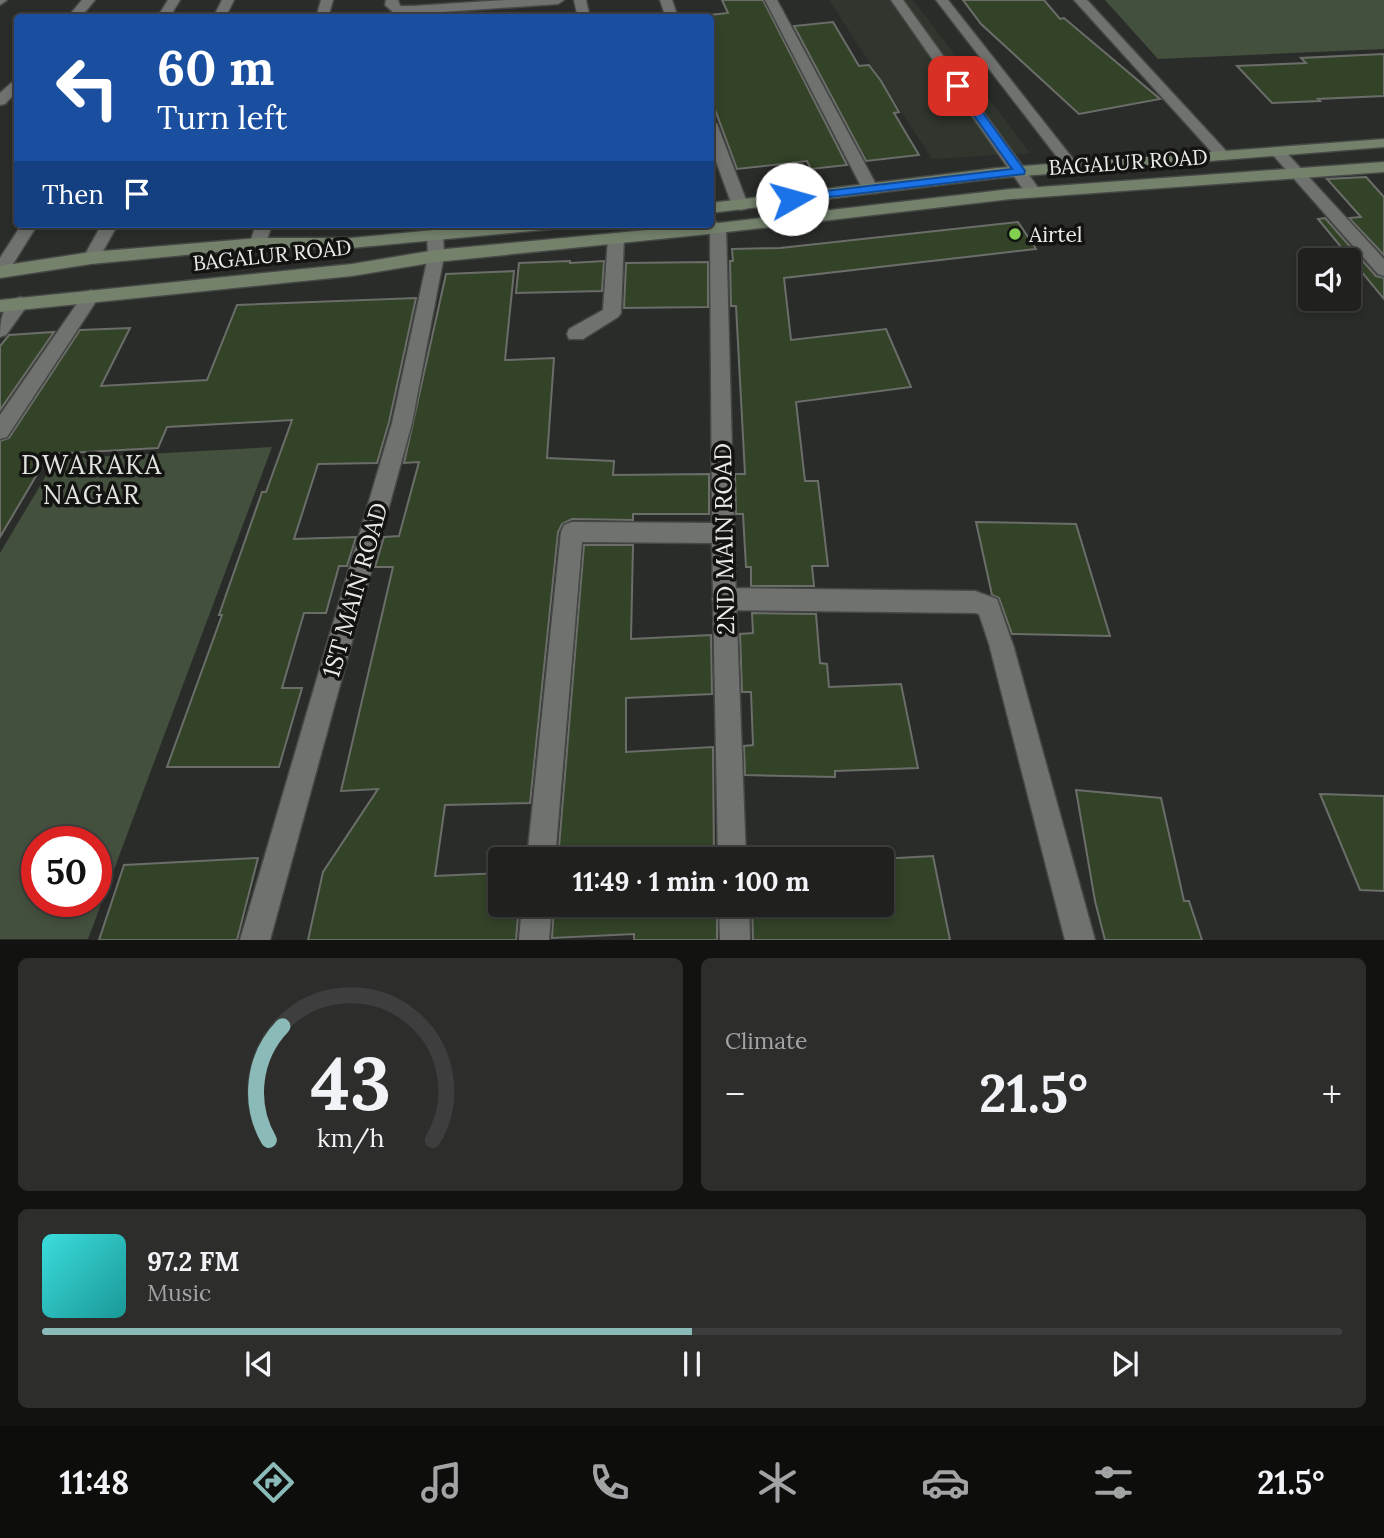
<!DOCTYPE html>
<meta charset="utf-8">
<style>
body{margin:0;font-family:Lora,serif;background:#2d2e2c;color:#f1f3f6;height:100vh;display:flex;flex-direction:column;font-size:26px;white-space:nowrap}
*{box-sizing:border-box;margin:0}
p{font-size:23px;color:#a2a3a4}
.icon{flex:none;width:38px;height:38px;fill:none;stroke:currentColor;stroke-width:2;stroke-linecap:round;stroke-linejoin:round}
.map{position:relative;height:940px;overflow:hidden}
.sheet{display:flex;flex-direction:column;gap:18px;padding:18px;background:#121211;flex:1}
.sheet>*{flex:none}
.top-card{position:absolute;left:14px;top:14px;width:700px;height:214px;border-radius:7px;box-shadow:0 4px 10px #0003,0 0 0 2px #3d3e3d;background:#1a4fa0;color:#fff;overflow:hidden}
.fabs{position:absolute;left:1298px;top:248px;display:grid;gap:14px}
.fabs a{display:grid;place-items:center;width:63px;height:63px;border-radius:7px;background:#20211f;box-shadow:0 4px 10px #0003,0 0 0 2px #3d3e3d;font-size:35px}
.speed{position:absolute;left:21px;top:826px;display:flex;gap:14px;font-size:35px;font-weight:700;text-align:center}
.speed>*{display:grid;place-content:center;width:91px;height:91px;border-radius:50%;background:#20211f;box-shadow:0 4px 10px #0003,0 0 0 2px #3d3e3d;line-height:1}
.speed .limit{border:10px solid #d22;background:#fff;color:#111}
.pin{position:absolute;display:grid;place-items:center;width:60px;height:60px;color:#fff;margin:-30px;border-radius:14px;box-shadow:0 4px 10px #0006}
.me{position:absolute;width:77px;margin:-38px;rotate:83deg;stroke-linejoin:round;filter:drop-shadow(0 0 5px #0008)}
.turn{display:flex;align-items:center;gap:24px;height:147px;padding:0 28px;font-size:32px}
.turn .icon{width:91px;height:91px;stroke-width:2.5}
.turn b{display:block;font-size:49px;line-height:60px}
.then{display:flex;align-items:center;height:66px;padding:0 28px;background:#0003;gap:14px;font-size:26px}
.big{font-size:52px;font-weight:700;line-height:1.1}
.sheet .widget{flex:1;display:flex;flex-direction:column;justify-content:center;gap:10px;min-width:0;padding:0 24px;border-radius:10px;background:#2d2e2c}
.sheet .dial{align-items:center;gap:0}
.dial svg{height:182px;overflow:visible;fill:none;stroke:#3d3e3d;stroke-width:7;stroke-linecap:round;text-anchor:middle}
.dial text{fill:#f1f3f6;stroke:none}
.song{display:flex;align-items:center;gap:21px}
.cover{width:84px;height:84px;border-radius:10px;background:linear-gradient(135deg,hsl(180 70% 55%),hsl(180 70% 35%))}
.played{height:7px;border-radius:4px;background:linear-gradient(90deg,#8bbbb9 50%,#3d3e3d 50%)}
.keys{display:flex;justify-content:space-around;direction:ltr}
.heat{display:flex;justify-content:space-between;align-items:center;font-size:38px;direction:ltr}
.sheet .tiles{flex:1;display:grid;gap:18px;grid-template-columns:1fr 1fr}
.widget:last-child{grid-column:span 2}
.trip{position:absolute;left:488px;top:847px;width:406px;height:70px;border-radius:7px;background:#20211f;box-shadow:0 4px 10px #0003,0 0 0 2px #3d3e3d;font-weight:700;line-height:70px;text-align:center}
.tabs{display:flex;height:112px;justify-content:space-around;align-items:center;background:#0d0d0c;color:#a2a3a4}
.tabs .icon{width:49px;height:49px}
.tabs .current{color:#8bbbb9}
.tabs b{font-size:32px;color:#f1f3f6}
.map>svg:first-child{display:block}
.built{fill:#30362d}
.green{fill:#44503e;fill-rule:evenodd}
.building{fill:#324328;stroke:#6b6d69;stroke-width:2}
.lines{fill:none;stroke-linecap:round;stroke-linejoin:round}
.lane-casing{stroke:#464845;stroke-width:3}
.street-casing{stroke:#464845;stroke-width:3}
.secondary-casing{stroke:#464845;stroke-width:3}
.lane{fill:#6f726e;fill-rule:evenodd}
.street{fill:#6f726e;fill-rule:evenodd}
.secondary{fill:#74826c;fill-rule:evenodd}
.route{fill:#1a73e8;stroke:#114b97;stroke-width:2}
.poi-dot{fill:#81d050;stroke:#131412;stroke-width:2.5}
.labels{text-anchor:middle;dominant-baseline:central;stroke-width:7;stroke-linejoin:round;paint-order:stroke}
.far-street-label{font-size:21px;fill:#e9ebe9;stroke:#131412}
.far-poi-label{font-size:21px;fill:#e9ebe9;stroke:#131412;text-anchor:start}
.street-label{font-size:24px;fill:#e9ebe9;stroke:#131412}
.neighbourhood-label{font-size:26px;letter-spacing:2px;fill:#e0e3de;stroke:#131412}
</style>
<div class="map">
<svg width="1384" height="940" viewBox="0 0 1384 940">
<rect width="100%" height="100%" fill="#2a2c29"/>
<!-- built -->
<path class="built" d="M 829,0 L 913,0 L 1030,153 L 932,159 Z"/>
<!-- green -->
<g class="green">
<path d="M 1105,0 L 1384,0 L 1384,49 L 1158,59 Z"/>
<path d="M 272,447 L 88,939 L 0,939 L 0,553 L 56,459 ZM 37,842 L 96,842 L 96,901 L 37,901 Z"/>
</g>
<!-- building -->
<g class="building">
<path d="M 722,0 L 763,0 L 847,165 L 811,169 L 807,161 L 737,169 L 710,96 L 710,15 L 728,13 Z"/>
<path d="M 963,0 L 1044,0 L 1060,19 L 1064,18 L 1160,99 L 1079,114 L 981,24 Z"/>
<path d="M 833,22 L 859,66 L 869,65 L 881,81 L 899,112 L 894,113 L 919,155 L 866,161 L 794,26 Z"/>
<path d="M 1384,54 L 1384,96 L 1318,99 L 1320,101 L 1272,103 L 1237,66 L 1306,63 L 1301,58 Z"/>
<path d="M 1366,177 L 1384,197 L 1384,255 L 1349,218 L 1361,217 L 1327,179 Z"/>
<path d="M 1325,218 L 1376,276 L 1384,278 L 1384,299 L 1318,219 Z"/>
<path d="M 1018,222 L 1036,249 L 784,278 L 791,340 L 886,329 L 911,387 L 796,402 L 805,481 L 818,481 L 828,566 L 812,566 L 814,586 L 751,586 L 751,567 L 746,567 L 743,514 L 736,514 L 735,474 L 745,474 L 736,306 L 731,306 L 730,261 L 733,261 L 732,249 L 780,248 Z"/>
<path d="M 570,261 L 570,263 L 604,261 L 602,291 L 516,293 L 519,263 Z"/>
<path d="M 708,262 L 708,307 L 624,308 L 626,263 Z"/>
<path d="M 514,271 L 505,360 L 554,358 L 547,458 L 614,461 L 613,475 L 709,474 L 709,514 L 633,514 L 633,520 L 572,519 L 562,524 L 558,532 L 530,803 L 445,805 L 435,876 L 500,873 L 500,905 L 519,905 L 516,940 L 308,940 L 323,872 L 378,789 L 341,791 L 393,567 L 375,567 L 384,537 L 399,536 L 419,462 L 404,463 L 446,274 Z"/>
<path d="M 416,298 L 389,422 L 377,463 L 318,464 L 294,539 L 356,537 L 347,566 L 339,566 L 326,613 L 304,613 L 282,688 L 302,688 L 279,767 L 167,767 L 222,615 L 219,615 L 262,492 L 266,492 L 292,420 L 167,427 L 158,448 L 49,454 L 0,537 L 0,441 L 9,438 L 80,330 L 130,328 L 101,386 L 207,380 L 237,305 Z"/>
<path d="M 54,332 L 0,410 L 0,346 L 9,335 Z"/>
<path d="M 976,522 L 1076,524 L 1110,636 L 1012,634 L 999,598 L 992,595 Z"/>
<path d="M 584,545 L 633,545 L 631,639 L 711,635 L 712,694 L 626,698 L 626,752 L 713,747 L 714,859 L 558,859 Z"/>
<path d="M 752,613 L 816,614 L 820,663 L 827,664 L 829,687 L 901,684 L 918,768 L 835,771 L 835,777 L 745,775 L 744,746 L 753,745 L 751,692 L 742,692 L 740,634 L 753,633 Z"/>
<path d="M 1076,790 L 1161,798 L 1184,901 L 1189,901 L 1202,940 L 1105,940 L 1095,901 Z"/>
<path d="M 1320,794 L 1384,796 L 1384,891 L 1360,890 Z"/>
<path d="M 933,856 L 950,940 L 753,940 L 752,905 L 882,905 L 880,859 Z"/>
<path d="M 258,858 L 237,940 L 99,940 L 124,865 Z"/>
<path d="M 554,905 L 717,905 L 717,940 L 634,940 L 634,934 L 552,938 Z"/>
</g>
<g class="lines">
<!-- lane casing -->
<g class="lane-casing">
<g id="lane">
<path d="M 168,0 L 180,0 L 169,18 L 157,18 Z"/>
<path d="M 891,0 L 903,0 L 1039,189 L 1041,192 L 1039,195 L 1027,195 Z"/>
<path d="M 936,0 L 948,0 L 1077,164 L 1080,167 L 1077,170 L 1067,170 Z"/>
<path d="M 1074,0 L 1087,0 L 1228,153 L 1231,156 L 1228,159 L 1218,159 Z"/>
<path d="M 22,224 L 38,224 L 6,275 L 0,277 L 0,258 Z"/>
<path d="M 616,233 L 624,238 L 621,313 L 618,317 L 583,339 L 569,339 L 567,334 L 569,329 L 603,310 L 608,238 Z"/>
<path d="M 724,588 L 975,591 L 997,599 L 1014,648 L 1011,656 L 1002,660 L 993,656 L 979,614 L 975,613 L 724,610 L 716,607 L 712,599 L 716,591 Z"/>
</g>
</g>
<!-- street casing -->
<g class="street-casing">
<g id="street">
<path d="M 0,0 L 7,0 L 0,5 Z"/>
<path d="M 82,0 L 95,0 L 80,18 L 67,18 Z"/>
<path d="M 222,0 L 234,0 L 225,18 L 213,18 Z"/>
<path d="M 321,0 L 333,0 L 328,18 L 316,18 Z"/>
<path d="M 386,0 L 398,0 L 400,6 L 413,6 L 505,0 L 564,0 L 558,4 L 413,14 L 393,12 L 385,5 Z"/>
<path d="M 574,0 L 586,0 L 590,18 L 578,18 Z"/>
<path d="M 660,0 L 672,0 L 678,18 L 666,18 Z"/>
<path d="M 765,0 L 777,0 L 879,190 L 877,193 L 865,193 L 863,190 Z"/>
<path d="M 18,77 L 18,90 L 5,104 L 0,105 L 0,93 Z"/>
<path d="M 710,120 L 717,124 L 748,205 L 746,209 L 740,210 L 732,205 L 710,145 Z"/>
<path d="M 1278,148 L 1283,149 L 1384,259 L 1384,276 L 1378,274 L 1273,155 L 1271,152 Z"/>
<path d="M 710,218 L 726,228 L 736,599 L 746,859 L 718,859 L 712,543 L 582,542 L 555,859 L 527,859 L 561,532 L 564,525 L 572,522 L 712,523 L 710,230 L 703,224 L 710,224 Z"/>
<path d="M 102,224 L 118,224 L 97,262 L 85,262 L 83,258 Z"/>
<path d="M 256,224 L 272,224 L 266,243 L 258,248 L 250,243 Z"/>
<path d="M 435,230 L 443,235 L 444,256 L 412,423 L 270,940 L 240,940 L 392,423 L 428,256 L 427,235 Z"/>
<path d="M 91,290 L 97,292 L 100,296 L 97,300 L 7,437 L 0,439 L 0,415 L 85,292 Z"/>
<path d="M 20,297 L 26,299 L 29,303 L 6,335 L 0,337 C 0,321 2,302 20,297 Z"/>
<path d="M 1002,636 L 1011,640 L 1014,648 L 1095,940 L 1065,940 L 990,648 L 993,640 Z"/>
<path d="M 522,905 L 552,905 L 549,940 L 519,940 Z"/>
<path d="M 719,905 L 749,905 L 750,940 L 720,940 Z"/>
</g>
</g>
<!-- secondary casing -->
<g class="secondary-casing">
<g id="secondary">
<path d="M 1384,139 L 1384,147 L 997,178 L 710,213 L 710,203 L 997,168 Z"/>
<path d="M 1384,162 L 1384,172 L 1011,199 L 718,233 L 436,262 L 352,276 L 0,312 L 0,300 L 352,264 L 436,250 L 710,224 L 1011,189 Z"/>
<path d="M 496,224 L 560,224 L 552,229 L 351,248 L 258,248 L 91,264 L 0,278 L 0,266 L 91,252 L 258,238 L 351,238 Z"/>
</g>
</g>
<!-- lane -->
<use href="#lane" class="lane"/>
<!-- street -->
<use href="#street" class="street"/>
<!-- secondary -->
<use href="#secondary" class="secondary"/>
</g>
<!-- route -->
<path class="route" d="M 955,84 L 962,84 L 1025,171 L 1024,174 L 788,202 L 786,199 L 792,195 L 1012,169 L 953,86 Z"/>
<!-- markers -->
<circle class="poi-dot" cx="1015" cy="234" r="7"/>
<g class="labels">
<!-- far-street labels -->
<g class="far-street-label">
<text transform="translate(1128 162) rotate(-4)">BAGALUR ROAD</text>
<text transform="translate(272 255) rotate(-6)">BAGALUR ROAD</text>
</g>
<!-- far-poi labels -->
<g class="far-poi-label">
<text x="1029" y="234">Airtel</text>
</g>
<!-- street labels -->
<g class="street-label">
<text transform="translate(724 539) rotate(-91)">2ND MAIN ROAD</text>
<text transform="translate(355 590) rotate(-74)">1ST MAIN ROAD</text>
</g>
<!-- neighbourhood labels -->
<g class="neighbourhood-label">
<text x="92" y="464">DWARAKA<tspan x="92" dy="30">NAGAR</tspan></text>
</g>
</g>
</svg>
<div class="fabs">
<a><svg class="icon" aria-label="sound" viewBox="0 0 24 24"><path d="M4 9h4l5-4v14l-5-4H4zM17 9q2 3 0 6"/></svg></a>
</div>
<div class="speed"><div class="limit">50</div></div>
<div class="pin" style="left:958px;top:86px;background:#d93025"><svg class="icon" aria-label="arrive" viewBox="0 0 24 24"><path d="M6 21V4h12l-3 4 3 4H6"/></svg></div>
<svg class="me" style="left:792px;top:199px" viewBox="-20 -20 40 40"><circle r="19" fill="#fff"/><path d="M0-13L10 11 0 6-10 11z" fill="#1a73e8"/></svg>
<div class="trip">11:49 · 1 min · 100 m</div>
<div class="top-card">
<div class="turn"><svg class="icon" aria-label="left" viewBox="0 0 24 24"><path d="M17 20v-9H6M10 6l-5 5 5 5"/></svg><div><b>60 m</b>Turn left</div></div>
<div class="then">Then<svg class="icon" aria-label="arrive" viewBox="0 0 24 24"><path d="M6 21V4h12l-3 4 3 4H6"/></svg></div>
</div>
</div>
<section class="sheet">
<div class="tiles">
<div class="widget dial"><svg viewBox="0 0 100 80">
<path d="M14 69A42 42 0 1 1 86 69"/>
<path d="M14 69A42 42 0 0 1 20 19" stroke="#8bbbb9"/>
<text x="50" y="56" font-size="32" font-weight="700">43</text>
<text x="50" y="72" font-size="11">km/h</text>
</svg></div>
<div class="widget"><p>Climate</p>
<div class="heat"><a>−</a><b class="big">21.5°</b><a>+</a></div>
</div>
<div class="widget">
<div class="song"><i class="cover"></i><div><b>97.2 FM</b><p>Music</p></div></div>
<div class="played"></div>
<div class="keys"><svg class="icon" aria-label="previous" viewBox="0 0 24 24"><path d="M18 5L8 12l10 7zM5 5v14"/></svg><svg class="icon" aria-label="pause" viewBox="0 0 24 24"><path d="M8 5v14M16 5v14"/></svg><svg class="icon" aria-label="next" viewBox="0 0 24 24"><path d="M6 5l10 7-10 7zM19 5v14"/></svg></div>
</div>
</div>
</section>
<nav class="tabs">
<b>11:48</b>
<svg class="icon current" aria-label="directions" viewBox="0 0 24 24"><path d="M12 3l9 9-9 9-9-9zM9 14v-3h6M13 9l2 2-2 2"/></svg>
<svg class="icon" aria-label="music" viewBox="0 0 24 24"><path d="M9 18V5l10-2v13"/><circle cx="6" cy="18" r="3"/><circle cx="16" cy="16" r="3"/></svg>
<svg class="icon" aria-label="phone" viewBox="0 0 24 24"><path d="M5 4h4l2 5-3 2q2 4 5 5l2-3 5 2v4C11 20 4 13 5 4z"/></svg>
<svg class="icon" aria-label="climate" viewBox="0 0 24 24"><path d="M12 3v18M4 7l16 10M4 17L20 7"/></svg>
<svg class="icon" aria-label="car" viewBox="0 0 24 24"><path d="M5 17H2v-5l4-1 3-4h7l3 4 3 1v5h-3M9 17h6M6 11h13"/><circle cx="7" cy="17" r="2"/><circle cx="17" cy="17" r="2"/></svg>
<svg class="icon" aria-label="filters" viewBox="0 0 24 24"><path d="M4 7h16M4 17h16"/><circle cx="9" cy="7" r="2"/><circle cx="15" cy="17" r="2"/></svg>
<b>21.5°</b>
</nav>
